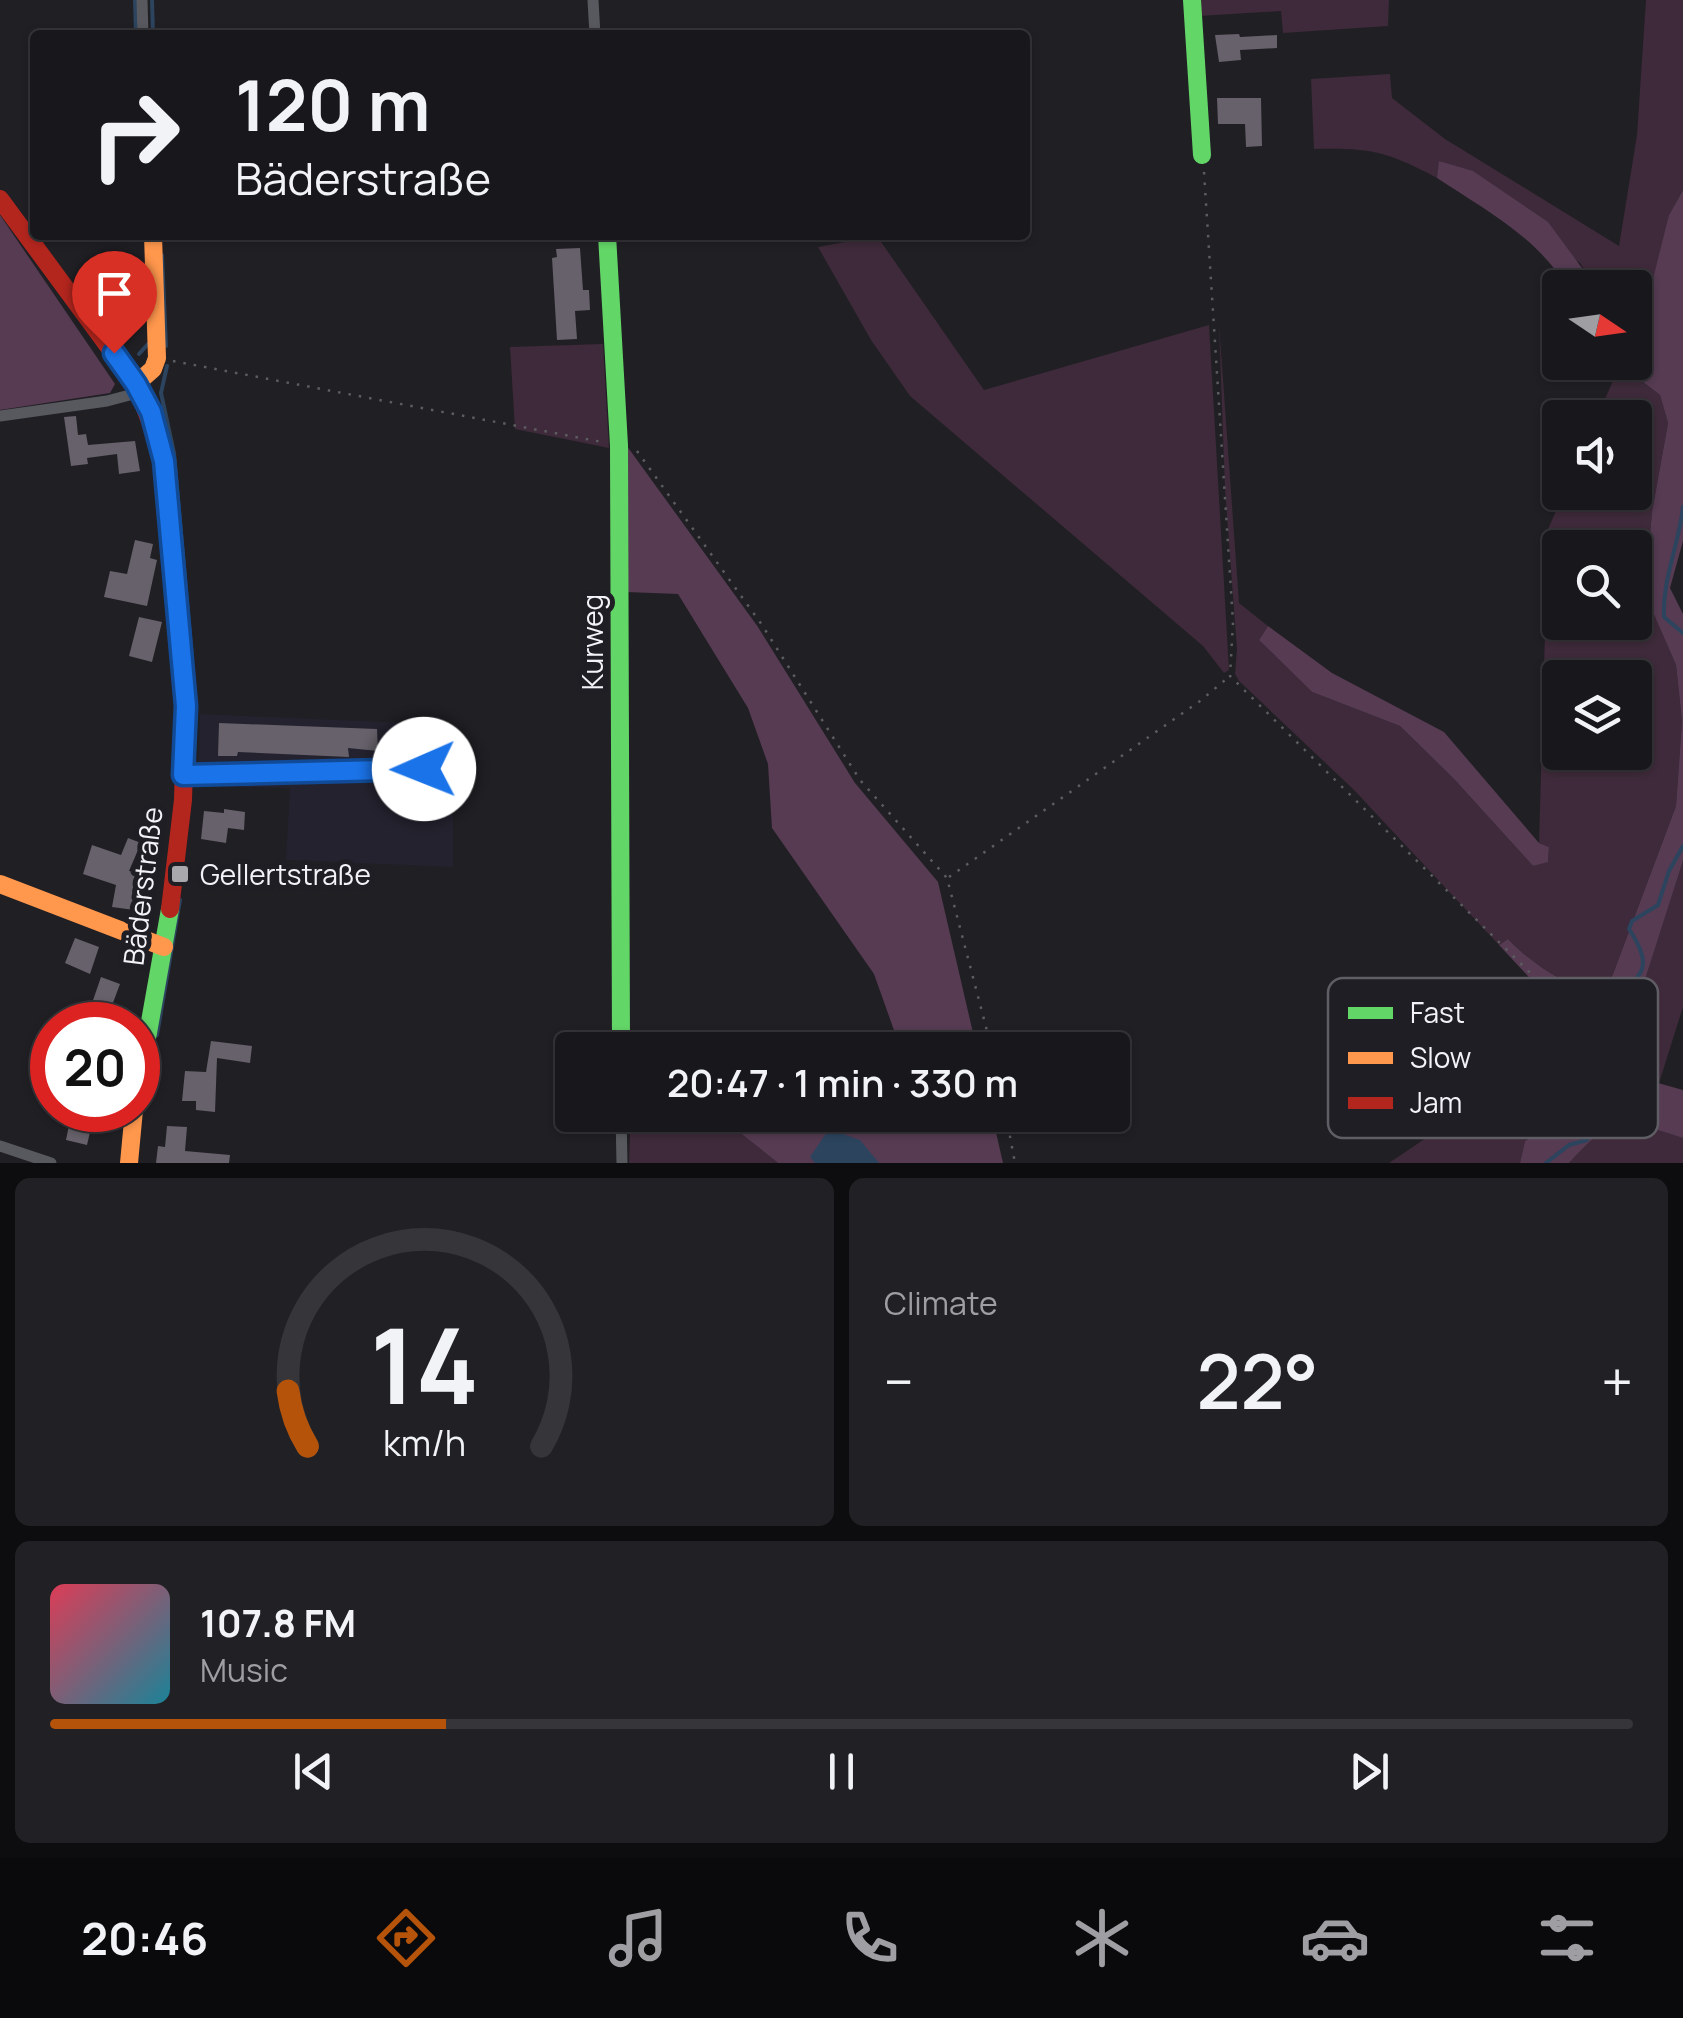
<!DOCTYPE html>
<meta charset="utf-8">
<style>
body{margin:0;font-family:Manrope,sans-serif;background:#212024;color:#f1f3f6;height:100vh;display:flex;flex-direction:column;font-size:38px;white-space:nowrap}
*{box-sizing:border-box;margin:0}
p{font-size:32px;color:#9f9fa3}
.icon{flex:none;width:55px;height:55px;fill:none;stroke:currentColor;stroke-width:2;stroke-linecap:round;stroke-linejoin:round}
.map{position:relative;height:1163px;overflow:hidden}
.panel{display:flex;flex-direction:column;gap:15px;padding:15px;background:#0d0d0f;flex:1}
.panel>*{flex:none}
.top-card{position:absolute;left:30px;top:30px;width:1000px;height:210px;border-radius:10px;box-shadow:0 2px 8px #0004,0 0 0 2px #36363a;background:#18171b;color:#f1f3f6;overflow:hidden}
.needle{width:65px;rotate:103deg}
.controls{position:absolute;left:1542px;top:270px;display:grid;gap:20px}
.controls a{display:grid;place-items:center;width:110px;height:110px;border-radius:10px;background:#18171b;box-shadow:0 2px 8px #0004,0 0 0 2px #36363a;font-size:50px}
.speed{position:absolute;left:30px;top:1002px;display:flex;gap:20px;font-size:50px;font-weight:700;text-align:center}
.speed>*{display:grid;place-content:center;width:130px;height:130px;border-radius:50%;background:#18171b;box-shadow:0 2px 8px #0004,0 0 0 2px #36363a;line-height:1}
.speed .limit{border:15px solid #d22;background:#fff;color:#111}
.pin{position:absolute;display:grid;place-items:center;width:85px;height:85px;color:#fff;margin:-102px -42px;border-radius:50% 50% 50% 0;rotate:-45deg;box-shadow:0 0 10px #0007}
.pin .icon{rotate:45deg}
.me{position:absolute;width:110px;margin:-55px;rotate:269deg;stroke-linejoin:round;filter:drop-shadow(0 0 8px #0008)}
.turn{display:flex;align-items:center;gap:35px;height:210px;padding:0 40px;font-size:45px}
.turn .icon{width:130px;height:130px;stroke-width:2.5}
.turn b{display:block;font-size:70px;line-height:85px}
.big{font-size:75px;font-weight:600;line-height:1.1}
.panel .card{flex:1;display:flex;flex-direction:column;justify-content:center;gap:15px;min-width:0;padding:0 35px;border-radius:15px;background:#212024}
.panel .dial{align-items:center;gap:0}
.dial svg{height:260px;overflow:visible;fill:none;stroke:#36363a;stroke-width:7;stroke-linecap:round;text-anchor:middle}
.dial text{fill:#f1f3f6;stroke:none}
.song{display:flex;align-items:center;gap:30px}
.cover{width:120px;height:120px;border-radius:15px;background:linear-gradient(135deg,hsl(350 70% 55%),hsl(190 70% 35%))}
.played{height:10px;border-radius:5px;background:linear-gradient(90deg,#b45309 25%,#36363a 25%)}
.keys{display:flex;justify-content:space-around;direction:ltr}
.heat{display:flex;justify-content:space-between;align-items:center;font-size:55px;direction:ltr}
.panel .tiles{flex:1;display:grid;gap:15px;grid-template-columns:1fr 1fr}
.card:last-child{grid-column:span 2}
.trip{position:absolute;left:555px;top:1032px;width:575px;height:100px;border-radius:10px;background:#18171b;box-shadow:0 2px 8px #0004,0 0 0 2px #36363a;font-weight:600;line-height:100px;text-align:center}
.tab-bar{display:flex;height:160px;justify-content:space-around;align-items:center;background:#0a090b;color:#9f9fa3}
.tab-bar .icon{width:70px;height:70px}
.tab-bar .selected{color:#b45309}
.tab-bar b{font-size:45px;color:#f1f3f6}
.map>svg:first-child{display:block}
.built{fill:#24222e}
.green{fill:#3e2a3a;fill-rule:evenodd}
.forest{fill:#563b52}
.water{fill:#2c445e}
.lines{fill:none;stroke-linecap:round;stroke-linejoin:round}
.stream{stroke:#2c445e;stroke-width:4}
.building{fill:#66616a}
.path{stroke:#5c5d61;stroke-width:2.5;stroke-dasharray:2.5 8;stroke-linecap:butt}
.lane{stroke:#57595e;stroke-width:6}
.street{stroke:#57595e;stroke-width:11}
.fast{stroke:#63d668;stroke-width:18}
.slow{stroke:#ff974d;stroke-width:18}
.jam{stroke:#b3261e;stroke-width:18}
.route-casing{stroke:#114b97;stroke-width:25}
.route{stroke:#1a73e8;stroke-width:18}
.poi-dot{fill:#a9a8ad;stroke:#1f1e25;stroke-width:4}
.labels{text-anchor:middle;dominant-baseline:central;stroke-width:10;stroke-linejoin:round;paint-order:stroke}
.street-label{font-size:28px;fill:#f3f2f7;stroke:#1f1e25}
.poi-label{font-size:28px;fill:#f3f2f7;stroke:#1f1e25;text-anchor:start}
.key{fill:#1f1e25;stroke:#5f5e64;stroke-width:2.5}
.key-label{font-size:28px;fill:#f3f2f7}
</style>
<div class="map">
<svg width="1683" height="1163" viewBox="0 0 1683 1163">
<rect width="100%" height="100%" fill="#201f24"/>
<!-- built -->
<path class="built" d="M 200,714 L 453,725 L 453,867 L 286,860 L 290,788 L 198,786 Z"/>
<!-- green -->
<g class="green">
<path d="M 1198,0 L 1389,0 L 1388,26 L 1283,33 L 1281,11 L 1199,16 Z"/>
<path d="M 1646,0 L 1683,0 L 1683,190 L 1669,215 L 1653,338 L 1635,333 L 1635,288 L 1596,287 L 1580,263 L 1440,161 L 1437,178 C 1386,151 1371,148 1314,149 L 1311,79 L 1390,74 L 1392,98 L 1445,139 L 1619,246 L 1637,135 Z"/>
<path d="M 877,236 L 984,390 L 1209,325 L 1229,670 L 1224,673 L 1203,646 L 910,396 L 871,340 L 818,247 Z"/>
<path d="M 1219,324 L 1239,603 L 1268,626 L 1259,640 L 1312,692 L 1400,726 L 1454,779 L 1533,866 L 1548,861 L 1549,847 L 1539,843 L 1548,529 L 1564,493 L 1635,492 L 1635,418 L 1597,417 L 1620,365 L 1660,395 L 1668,423 L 1652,512 L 1645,594 L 1676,665 L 1682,721 L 1676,806 L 1604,998 C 1567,984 1536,968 1508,939 L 1499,945 L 1354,790 L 1239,681 L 1235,674 L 1237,649 L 1225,489 ZM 1560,548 L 1635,548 L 1635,622 L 1560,622 ZM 1560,678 L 1635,678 L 1635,752 L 1560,752 Z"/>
<path d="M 603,344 L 609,448 L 515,429 L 510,347 Z"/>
<path d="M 1683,861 L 1683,1007 L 1659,1083 L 1619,1057 Z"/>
<path d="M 1581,1033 L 1568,1075 L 1583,1108 L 1525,1141 L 1520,1163 L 1389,1163 Z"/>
<path d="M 1631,1121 L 1683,1138 L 1683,1163 L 1569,1163 L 1597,1132 Z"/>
<path d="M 729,1124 L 778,1163 L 629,1163 L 630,1134 Z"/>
</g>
<!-- forest -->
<g class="forest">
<path d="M 1439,161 L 1473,171 L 1548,222 L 1596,287 L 1567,287 C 1538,238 1484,209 1437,178 Z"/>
<path d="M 1683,190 L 1683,541 L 1670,588 L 1683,614 L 1683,861 L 1620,1057 L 1658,1083 L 1683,1090 L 1683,1138 C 1622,1118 1615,1112 1569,1163 L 1520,1163 L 1525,1141 L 1583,1108 L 1568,1075 L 1581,1033 L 1499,945 L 1508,939 C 1535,967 1567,985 1604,998 L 1676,806 L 1682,721 L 1676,665 L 1645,594 L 1652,512 L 1668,423 L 1660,395 L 1618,363 L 1635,362 L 1635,333 L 1652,337 L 1648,299 L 1669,215 Z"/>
<path d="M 0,215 L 115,384 L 110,393 L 0,410 Z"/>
<path d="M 624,442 L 758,627 L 855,783 L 938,882 L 977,1050 L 901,1050 L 874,974 L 772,828 L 768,764 L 748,708 L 678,594 L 626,592 Z"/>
<path d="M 1268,626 L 1332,673 L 1444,732 L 1539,843 L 1549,847 L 1548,862 L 1533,866 L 1454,779 L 1400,726 L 1312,692 L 1259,640 Z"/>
<path d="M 756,1115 L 992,1115 L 1003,1163 L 778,1163 L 729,1124 Z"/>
</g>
<!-- water -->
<path class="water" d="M 829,1129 L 860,1140 L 879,1163 L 815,1163 L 810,1157 Z"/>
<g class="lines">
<!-- stream -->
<g class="stream">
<path d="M 135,0 L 136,35"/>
<path d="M 152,0 L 153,35"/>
<path d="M 162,255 L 166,346"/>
<path d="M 139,354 L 148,344"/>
<path d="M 167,366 L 161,393 L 174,453 L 192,659"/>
<path d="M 1683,507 C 1679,544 1662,580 1664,617 L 1683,633"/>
<path d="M 157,1035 L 180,900"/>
<path d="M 1546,1163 L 1569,1145 L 1587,1140 L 1590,1124 L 1599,1111 C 1597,1102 1590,1090 1591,1080 C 1591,1052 1604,1028 1607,1000 C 1643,977 1655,969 1629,929 L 1632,921 L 1658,905 L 1669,871 L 1683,846"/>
</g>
</g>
<!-- building -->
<g class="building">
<path d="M 1239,34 L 1240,37 L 1277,35 L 1277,48 L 1240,50 L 1241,60 L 1219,62 L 1215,35 Z"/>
<path d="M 1217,98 L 1261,98 L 1262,146 L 1246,147 L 1245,124 L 1218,124 Z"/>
<path d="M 580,248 L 583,290 L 589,290 L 590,310 L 575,311 L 577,339 L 557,340 L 552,258 L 557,257 L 556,249 Z"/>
<path d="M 76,416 L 78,435 L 86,434 L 88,445 L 135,441 L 140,471 L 119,474 L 117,454 L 87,458 L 88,464 L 71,466 L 64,417 Z"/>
<path d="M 135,540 L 153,544 L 150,558 L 157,560 L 147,606 L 104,597 L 110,571 L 127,574 Z"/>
<path d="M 139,617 L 162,622 L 152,662 L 129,656 Z"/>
<path d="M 219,723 L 377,729 L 378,751 L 348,748 L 349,757 L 238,752 L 237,756 L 218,756 Z"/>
<path d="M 224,809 L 245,812 L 244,830 L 228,828 L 226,843 L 201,839 L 204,811 L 224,813 Z"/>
<path d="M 128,838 L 141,843 L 129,871 L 143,873 L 142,887 L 137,885 L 134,910 L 112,907 L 116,885 L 83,874 L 92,845 L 121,855 Z"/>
<path d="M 75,938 L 99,947 L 90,974 L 65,963 Z"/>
<path d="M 101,977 L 120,984 L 111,1008 L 123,1014 L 119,1025 L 104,1025 L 108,1015 L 90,1009 Z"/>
<path d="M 211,1041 L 252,1046 L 250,1063 L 217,1058 L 215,1112 L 196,1110 L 196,1101 L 182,1101 L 185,1071 L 206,1072 Z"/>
<path d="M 72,1110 L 95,1110 L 87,1145 L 66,1140 Z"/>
<path d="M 167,1126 L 187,1127 L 185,1151 L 230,1155 L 229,1163 L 156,1163 L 158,1146 L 165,1147 Z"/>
</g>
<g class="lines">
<!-- path -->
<g class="path">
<path d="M 1204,172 L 1233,622 L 1230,676 L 1596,1038"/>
<path d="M 173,361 L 602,442"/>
<path d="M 637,451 L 762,625 L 860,780 L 947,878 L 992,1050"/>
<path d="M 949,877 L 1200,701 L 1230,676"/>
<path d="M 1006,1115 L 1015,1163"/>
</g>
<!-- lane -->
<path class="lane" d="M 186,775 L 424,769"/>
<!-- street -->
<g class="street">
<path d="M 142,0 L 143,35"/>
<path d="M 593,0 L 595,35"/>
<path d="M 0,416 L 107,401 L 141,392"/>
<path d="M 621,1115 L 622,1163"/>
<path d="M 0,1146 L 51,1163"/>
</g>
<!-- fast -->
<g class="fast">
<path d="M 1192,0 L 1202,155"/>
<path d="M 607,235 L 619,445 L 621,1050"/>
<path d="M 138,1089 L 170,909"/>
</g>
<!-- slow -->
<g class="slow">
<path d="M 136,384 L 153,369 L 157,358 L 153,235"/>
<path d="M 0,884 L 164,947"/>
<path d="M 129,1163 L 134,1110"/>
</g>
<!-- jam -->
<path class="jam" d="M 0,199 L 136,384 L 160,448 L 170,514 L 186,704 L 183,800 L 170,909"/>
</g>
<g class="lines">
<!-- route casing -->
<g class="route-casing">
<path id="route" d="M 114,353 L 136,384 L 151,412 L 164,461 L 186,706 L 183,775 L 424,769"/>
</g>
<!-- route -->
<use href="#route" class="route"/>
</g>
<!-- markers -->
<rect class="poi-dot" x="170" y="864" width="20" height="20" rx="5"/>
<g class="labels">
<!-- street labels -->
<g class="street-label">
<text transform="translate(592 642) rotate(-90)">Kurweg</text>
<text transform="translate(142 886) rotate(-83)">Bäderstraße</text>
</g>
<!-- poi labels -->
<g class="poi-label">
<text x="200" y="874">Gellertstraße</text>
</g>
</g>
<!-- legend -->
<rect x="1328" y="978" width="330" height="160" rx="15" class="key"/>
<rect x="1348" y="1007" width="45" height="12" fill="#63d668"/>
<rect x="1348" y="1052" width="45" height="12" fill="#ff974d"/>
<rect x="1348" y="1097" width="45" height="12" fill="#b3261e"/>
<g class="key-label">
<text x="1410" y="1023">Fast</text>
<text x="1410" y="1068">Slow</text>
<text x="1410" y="1113">Jam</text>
</g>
</svg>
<div class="controls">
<a><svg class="needle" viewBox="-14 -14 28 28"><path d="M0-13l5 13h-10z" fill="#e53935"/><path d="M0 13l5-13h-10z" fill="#9f9fa3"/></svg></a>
<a><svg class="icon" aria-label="sound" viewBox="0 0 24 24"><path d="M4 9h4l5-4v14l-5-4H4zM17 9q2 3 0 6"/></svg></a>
<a><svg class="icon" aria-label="search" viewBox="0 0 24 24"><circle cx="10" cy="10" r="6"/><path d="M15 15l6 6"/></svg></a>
<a><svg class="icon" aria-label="layers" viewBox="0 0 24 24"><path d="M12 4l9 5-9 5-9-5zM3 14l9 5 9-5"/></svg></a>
</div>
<div class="speed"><div class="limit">20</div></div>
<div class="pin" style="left:114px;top:353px;background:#d93025"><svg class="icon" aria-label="arrive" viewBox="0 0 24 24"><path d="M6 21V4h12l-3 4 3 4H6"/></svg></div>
<svg class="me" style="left:424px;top:769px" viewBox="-20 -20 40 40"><circle r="19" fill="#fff"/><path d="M0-13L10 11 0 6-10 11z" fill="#1a73e8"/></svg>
<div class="trip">20:47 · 1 min · 330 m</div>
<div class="top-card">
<div class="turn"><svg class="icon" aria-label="right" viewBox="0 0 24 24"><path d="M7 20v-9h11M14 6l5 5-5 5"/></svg><div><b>120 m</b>Bäderstraße</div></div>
</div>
</div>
<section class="panel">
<div class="tiles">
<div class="card dial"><svg viewBox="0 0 100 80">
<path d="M14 69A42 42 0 1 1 86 69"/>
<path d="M14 69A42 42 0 0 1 8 52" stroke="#b45309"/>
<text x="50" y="56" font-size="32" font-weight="700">14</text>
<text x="50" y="72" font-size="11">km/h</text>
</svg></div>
<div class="card"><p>Climate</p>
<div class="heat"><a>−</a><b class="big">22°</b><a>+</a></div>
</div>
<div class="card">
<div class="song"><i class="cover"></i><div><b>107.8 FM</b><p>Music</p></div></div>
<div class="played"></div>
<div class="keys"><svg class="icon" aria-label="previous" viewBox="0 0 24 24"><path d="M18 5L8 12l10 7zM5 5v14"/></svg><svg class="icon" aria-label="pause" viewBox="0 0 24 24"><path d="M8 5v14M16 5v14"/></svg><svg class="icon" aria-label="next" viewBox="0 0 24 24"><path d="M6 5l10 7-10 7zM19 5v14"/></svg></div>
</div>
</div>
</section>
<nav class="tab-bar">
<b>20:46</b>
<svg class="icon selected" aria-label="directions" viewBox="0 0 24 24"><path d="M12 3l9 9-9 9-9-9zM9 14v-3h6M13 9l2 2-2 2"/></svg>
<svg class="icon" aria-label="music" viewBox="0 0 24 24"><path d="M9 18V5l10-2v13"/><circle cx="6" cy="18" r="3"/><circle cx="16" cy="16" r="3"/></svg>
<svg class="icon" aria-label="phone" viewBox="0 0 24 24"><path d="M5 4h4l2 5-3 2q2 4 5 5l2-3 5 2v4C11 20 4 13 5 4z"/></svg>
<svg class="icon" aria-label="climate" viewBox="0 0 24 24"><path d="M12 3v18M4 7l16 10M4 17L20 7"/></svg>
<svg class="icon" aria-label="car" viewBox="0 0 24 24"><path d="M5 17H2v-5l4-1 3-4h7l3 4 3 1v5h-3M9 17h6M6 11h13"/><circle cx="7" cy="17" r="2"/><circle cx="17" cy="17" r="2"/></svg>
<svg class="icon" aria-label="filters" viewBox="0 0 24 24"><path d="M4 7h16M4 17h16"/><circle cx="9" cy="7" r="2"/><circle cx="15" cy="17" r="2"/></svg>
</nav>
